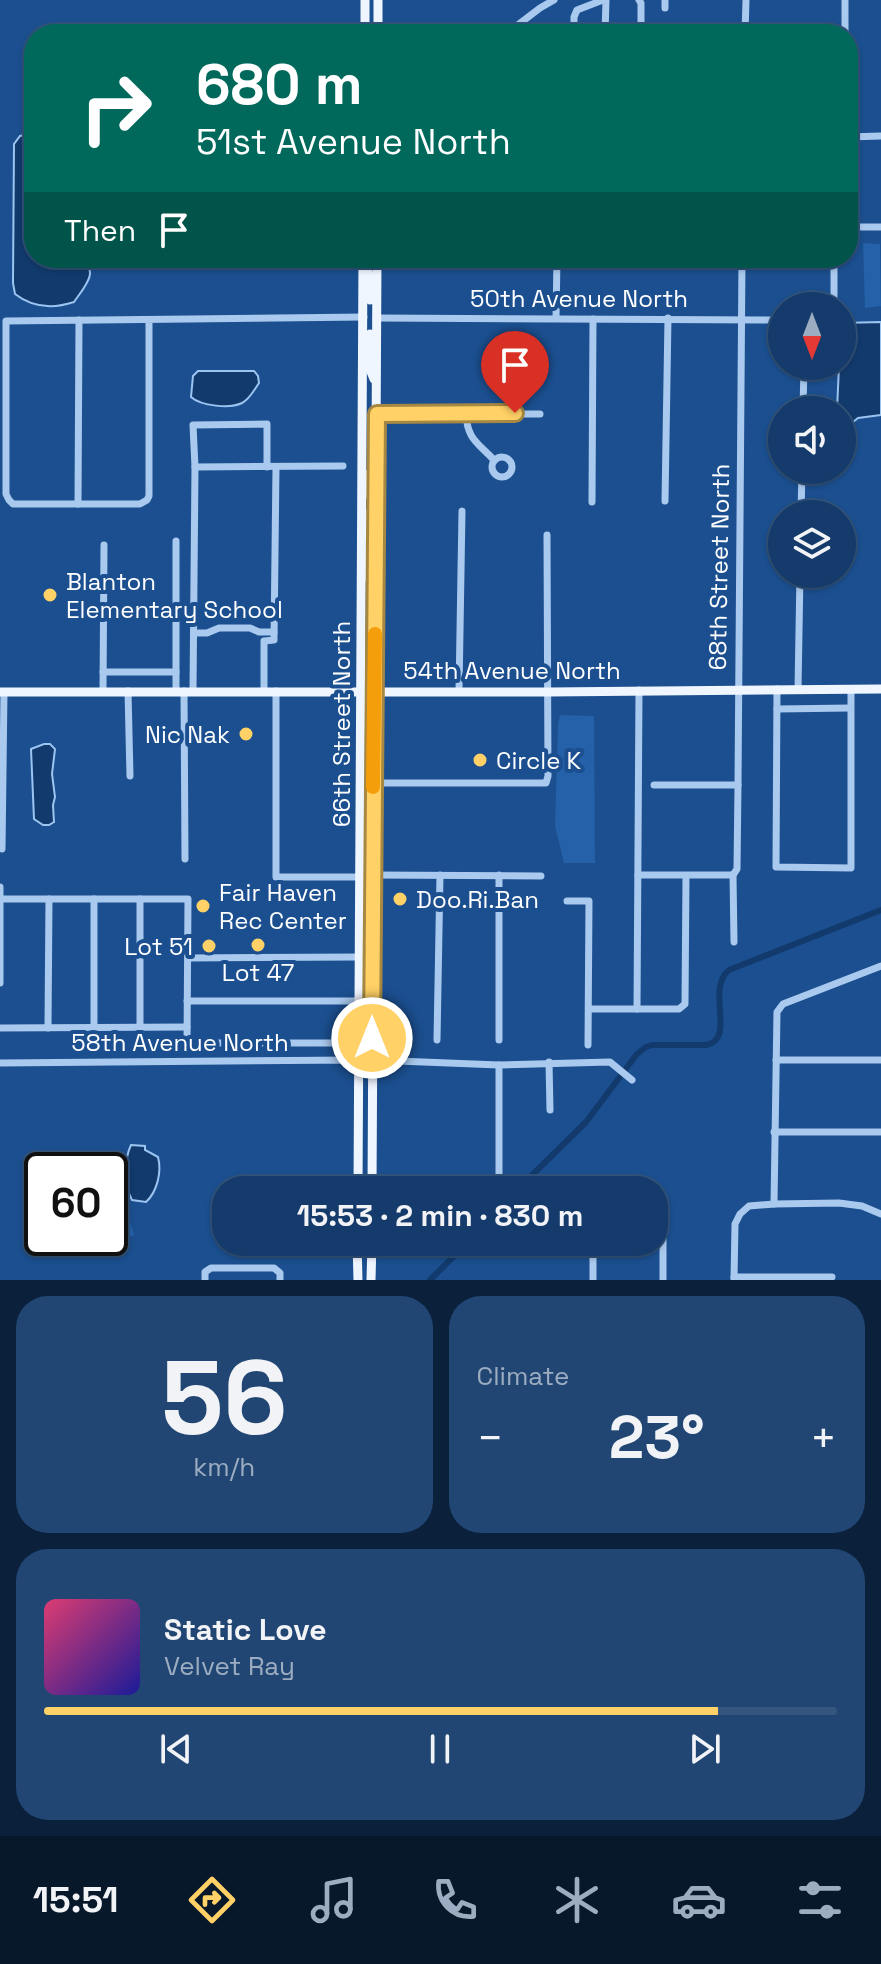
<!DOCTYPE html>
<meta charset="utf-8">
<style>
body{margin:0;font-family:"Space Grotesk",sans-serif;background:#214673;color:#f1f3f6;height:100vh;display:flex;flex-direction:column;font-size:30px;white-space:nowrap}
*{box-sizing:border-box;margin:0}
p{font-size:26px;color:#9dadc1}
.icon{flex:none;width:44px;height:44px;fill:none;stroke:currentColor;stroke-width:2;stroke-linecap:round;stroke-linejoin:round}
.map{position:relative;height:1280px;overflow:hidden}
.details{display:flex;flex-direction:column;gap:16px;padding:16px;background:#0b203b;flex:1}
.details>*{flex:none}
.hud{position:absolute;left:24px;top:24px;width:834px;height:244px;border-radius:32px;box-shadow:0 2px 6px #0004,0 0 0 2px #33557e;background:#00695c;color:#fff;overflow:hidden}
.needle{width:52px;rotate:180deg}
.controls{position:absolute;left:768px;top:292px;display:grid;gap:16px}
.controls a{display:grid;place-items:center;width:88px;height:88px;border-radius:50%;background:#143b6b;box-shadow:0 2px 6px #0004,0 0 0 2px #33557e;font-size:40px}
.speed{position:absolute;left:24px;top:1152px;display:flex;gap:16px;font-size:40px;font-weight:700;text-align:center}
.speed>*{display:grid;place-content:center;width:104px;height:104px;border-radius:50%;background:#143b6b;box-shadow:0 2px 6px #0004,0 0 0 2px #33557e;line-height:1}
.speed .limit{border:4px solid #111;border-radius:12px;background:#fff;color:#111}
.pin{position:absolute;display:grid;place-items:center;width:68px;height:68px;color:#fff;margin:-82px -34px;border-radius:50% 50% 50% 0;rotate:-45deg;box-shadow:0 0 8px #0007}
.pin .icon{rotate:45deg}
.me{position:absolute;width:88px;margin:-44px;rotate:0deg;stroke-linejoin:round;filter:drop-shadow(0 0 6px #0008)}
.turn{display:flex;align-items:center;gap:28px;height:168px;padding:0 40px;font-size:36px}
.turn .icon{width:104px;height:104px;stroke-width:2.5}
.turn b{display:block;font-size:56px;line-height:68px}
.then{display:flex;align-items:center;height:76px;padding:0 40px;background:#0003;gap:16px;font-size:30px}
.big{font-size:60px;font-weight:800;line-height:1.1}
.details .tile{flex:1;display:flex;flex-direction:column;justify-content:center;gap:12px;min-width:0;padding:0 28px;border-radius:32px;background:#214673}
.details .dial{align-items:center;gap:0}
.dial b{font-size:104px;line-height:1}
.song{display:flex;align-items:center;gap:24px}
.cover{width:96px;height:96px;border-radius:12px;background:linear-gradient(135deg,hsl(340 70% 55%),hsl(240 70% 35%))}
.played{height:8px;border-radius:4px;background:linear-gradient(90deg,#ffd166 85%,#33557e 85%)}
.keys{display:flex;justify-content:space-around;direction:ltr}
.heat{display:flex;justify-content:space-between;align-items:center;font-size:44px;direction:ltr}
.details .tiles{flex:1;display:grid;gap:16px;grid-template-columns:1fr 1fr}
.tile:last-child{grid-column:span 2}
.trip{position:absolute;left:212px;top:1176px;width:456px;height:80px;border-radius:32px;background:#143b6b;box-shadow:0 2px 6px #0004,0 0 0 2px #33557e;font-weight:800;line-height:80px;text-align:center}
.tabs{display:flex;height:128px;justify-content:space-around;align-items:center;background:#08182b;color:#9dadc1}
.tabs .icon{width:56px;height:56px}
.tabs .selected{color:#ffd166}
.tabs b{font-size:36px;color:#f1f3f6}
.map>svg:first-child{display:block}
.green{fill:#2461a8}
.water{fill:#123a6d;stroke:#9cc4f0;stroke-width:2}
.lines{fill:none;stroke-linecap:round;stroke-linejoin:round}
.canal{stroke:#123a6d;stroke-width:6}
.minor{stroke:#a9c9ee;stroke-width:7}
.major{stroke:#f0f6ff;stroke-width:9}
.route-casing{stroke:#a68842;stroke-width:20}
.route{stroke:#ffd166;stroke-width:14}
.slow{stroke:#f59e0b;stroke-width:14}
.poi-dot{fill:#ffd166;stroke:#1b4f8f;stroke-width:3}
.labels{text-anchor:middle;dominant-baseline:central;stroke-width:8;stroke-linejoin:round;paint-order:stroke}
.street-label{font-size:24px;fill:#fff;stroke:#1b4f8f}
.poi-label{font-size:24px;fill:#fff;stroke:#1b4f8f;text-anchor:start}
</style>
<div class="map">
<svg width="881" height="1280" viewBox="0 0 881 1280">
<rect width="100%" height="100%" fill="#1b4f8f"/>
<!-- green -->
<g class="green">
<path d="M 863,243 L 880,244 L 881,306 L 865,308 Z"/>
<path d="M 560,715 L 594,716 L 595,863 L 564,863 L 555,826 L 558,723 Z"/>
<path d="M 110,1180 L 132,1227 L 134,1236 L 110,1237 Z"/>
</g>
<!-- water -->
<g class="water">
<path d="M 34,133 L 34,258 L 80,258 C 101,271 84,287 74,302 C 53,309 33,308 15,294 L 13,283 L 14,144 L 20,136 Z"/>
<path d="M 881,322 L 881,415 L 858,418 L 842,431 L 842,410 L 837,410 L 839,366 L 842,366 L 842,323 Z"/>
<path d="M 198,371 L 254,371 L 258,376 L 259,383 C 254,390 250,399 242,403 C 230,409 201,406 191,397 L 193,376 Z"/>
<path d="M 44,744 L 50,744 L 55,749 L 52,774 L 55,797 L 53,805 L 54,822 L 49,825 L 43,825 L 34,819 L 31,749 Z"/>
<path d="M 131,1145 L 145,1146 L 145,1150 L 158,1157 C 162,1172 157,1192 146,1202 L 132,1200 C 124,1186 124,1159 131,1145 Z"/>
</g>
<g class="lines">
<!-- canal -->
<g class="canal">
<path d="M 517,1190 L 586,1122 L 637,1054 L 646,1047 L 652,1045 L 706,1045 C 737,1039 705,989 729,970 L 881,910"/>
<path d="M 430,1280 L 468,1242"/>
</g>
<!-- minor -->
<g class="minor">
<path d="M 639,0 L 641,3 L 641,34"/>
<path d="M 665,0 L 665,8"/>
<path d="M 506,34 L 540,8 L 554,0"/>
<path d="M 574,34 L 574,17 L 577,10 L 603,0"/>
<path d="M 605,34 L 606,0"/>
<path d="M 745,34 L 746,0"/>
<path d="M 845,34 L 845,0"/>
<path d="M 848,137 L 881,136"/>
<path d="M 848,227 L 881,227"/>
<path d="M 834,258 L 834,306"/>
<path d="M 376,318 L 782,320"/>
<path d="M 556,318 L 557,258"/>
<path d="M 149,320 L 149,496 L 147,500 L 140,504 L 13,504 L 9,500 L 6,494 L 6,321 L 364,317"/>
<path d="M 803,410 L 804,366"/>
<path d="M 466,413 C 467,439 477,442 494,460"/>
<path d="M 377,414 L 540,414"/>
<circle cx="502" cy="467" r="10"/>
<path d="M 195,467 L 343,466"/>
<path d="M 665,501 L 668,318"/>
<path d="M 592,502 L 593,319"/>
<path d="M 78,504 L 79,320"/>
<path d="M 801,514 L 802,470"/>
<path d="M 176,541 L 176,691"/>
<path d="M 194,633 L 207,633 L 219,628 L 250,628 L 259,632 L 274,632"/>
<path d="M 103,672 L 176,672"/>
<path d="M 777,689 L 776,867 L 851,868 L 851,689"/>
<path d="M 798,689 L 800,574"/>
<path d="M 103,691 L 104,545"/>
<path d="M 128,691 L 130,776"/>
<path d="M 184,691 L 185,859"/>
<path d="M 193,691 L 195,467 L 193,425 L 267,424 L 267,467"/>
<path d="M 264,691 L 264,641 L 274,640 L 276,467"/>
<path d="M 276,691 L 276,877 L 360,877"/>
<path d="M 459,691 L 462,511"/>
<path d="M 777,709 L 850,708"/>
<path d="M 373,783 L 546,783 L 548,776 L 547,535"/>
<path d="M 654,785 L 738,785"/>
<path d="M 2,849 L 4,692"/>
<path d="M 372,875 L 541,876"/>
<path d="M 499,875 L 499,1040"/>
<path d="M 638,875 L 733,875"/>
<path d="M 0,887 L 0,983"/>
<path d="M 1,899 L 188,899 L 187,1043 L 342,1043"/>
<path d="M 567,901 L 589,901 L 588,1045"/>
<path d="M 734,942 L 733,875 L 737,869 L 738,785 L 742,258"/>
<path d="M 188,958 L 360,957"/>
<path d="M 187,1001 L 359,1001"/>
<path d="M 589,1009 L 679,1009 L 685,1004 L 686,876"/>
<path d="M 637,1009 L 639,690"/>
<path d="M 94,1027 L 94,899"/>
<path d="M 140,1027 L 140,899"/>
<path d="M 0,1028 L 187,1027"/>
<path d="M 48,1028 L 49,899"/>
<path d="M 437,1040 L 440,875"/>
<path d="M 372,1060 L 499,1065 L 610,1062 L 632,1080"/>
<path d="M 776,1060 L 881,1060"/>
<path d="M 549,1062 L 550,1110"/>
<path d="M 0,1063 L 353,1060 L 359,1063"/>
<path d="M 499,1065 L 499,1190"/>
<path d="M 774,1132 L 881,1132"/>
<path d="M 774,1204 L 777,1012 L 783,1004 L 881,966"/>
<path d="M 593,1242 L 593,1280"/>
<path d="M 734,1277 L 832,1277"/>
<path d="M 205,1280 L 205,1272 L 211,1268 L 274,1268 L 280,1273 L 280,1280"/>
<path d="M 663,1280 L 663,1220"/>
<path d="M 734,1280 L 735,1224 L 740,1214 L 749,1206 L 774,1204 L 839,1203 L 862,1206 L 881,1214"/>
</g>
<!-- major -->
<g class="major">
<path d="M 365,0 L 365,34"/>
<path d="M 378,34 L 378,0"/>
<path d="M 364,265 L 370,276 L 370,300"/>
<path d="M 370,334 L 370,369 L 374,379"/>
<path d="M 369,474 L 369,493 L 371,498 L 376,500"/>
<path d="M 368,514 L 369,536 L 376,541"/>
<path d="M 362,552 L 367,555 L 368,577 L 375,586"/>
<path d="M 0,692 L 549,692 L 881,689"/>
<path d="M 366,1017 L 367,1050"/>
<path d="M 358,1190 L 363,258"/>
<path d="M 372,1190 L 377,258"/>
<path d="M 357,1242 L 358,1280"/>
<path d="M 371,1280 L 372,1242"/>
</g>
</g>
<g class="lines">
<!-- route casing -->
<g class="route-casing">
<path id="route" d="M 372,1038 L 377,414 L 515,413"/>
</g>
<!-- route -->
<use href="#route" class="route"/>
<!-- slow -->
<path class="slow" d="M 373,787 L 375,634"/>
</g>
<!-- markers -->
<g class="poi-dot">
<circle cx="50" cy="595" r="8"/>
<circle cx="246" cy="734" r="8"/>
<circle cx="480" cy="760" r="8"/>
<circle cx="400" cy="899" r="8"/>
<circle cx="203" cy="906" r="8"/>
<circle cx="258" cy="945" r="8"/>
<circle cx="209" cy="946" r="8"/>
</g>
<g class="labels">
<!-- street labels -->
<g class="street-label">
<text x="579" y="298">50th Avenue North</text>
<text transform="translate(719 567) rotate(-89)">68th Street North</text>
<text x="512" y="670">54th Avenue North</text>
<text transform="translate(341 724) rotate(-90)">66th Street North</text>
<text x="180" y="1042">58th Avenue North</text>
</g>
<!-- poi labels -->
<g class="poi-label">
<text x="66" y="581">Blanton<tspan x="66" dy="28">Elementary School</tspan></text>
<text x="230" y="734" text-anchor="end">Nic Nak</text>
<text x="496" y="760">Circle K</text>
<text x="219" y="892">Fair Haven<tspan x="219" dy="28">Rec Center</tspan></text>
<text x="416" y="899">Doo.Ri.Ban</text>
<text x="193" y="946" text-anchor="end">Lot 51</text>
<text x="258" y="972" text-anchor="middle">Lot 47</text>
</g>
</g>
</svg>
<div class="controls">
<a><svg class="needle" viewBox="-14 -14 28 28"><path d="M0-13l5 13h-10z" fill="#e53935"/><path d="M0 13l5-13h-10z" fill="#9dadc1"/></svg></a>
<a><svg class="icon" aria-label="sound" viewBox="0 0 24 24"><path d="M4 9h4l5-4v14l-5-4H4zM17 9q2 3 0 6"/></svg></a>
<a><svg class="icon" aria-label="layers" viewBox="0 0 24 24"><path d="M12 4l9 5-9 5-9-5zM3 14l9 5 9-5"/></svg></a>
</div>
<div class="speed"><div class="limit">60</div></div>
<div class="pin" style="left:515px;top:413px;background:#d93025"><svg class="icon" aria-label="arrive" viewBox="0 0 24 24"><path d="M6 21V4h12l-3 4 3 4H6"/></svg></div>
<svg class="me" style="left:372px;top:1038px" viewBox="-20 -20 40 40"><circle r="17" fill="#ffd166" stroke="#fff" stroke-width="3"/><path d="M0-11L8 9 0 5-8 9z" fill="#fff"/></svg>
<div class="trip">15:53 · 2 min · 830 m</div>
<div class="hud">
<div class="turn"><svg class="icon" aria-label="right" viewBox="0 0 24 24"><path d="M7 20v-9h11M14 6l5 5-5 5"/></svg><div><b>680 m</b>51st Avenue North</div></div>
<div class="then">Then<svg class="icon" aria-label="arrive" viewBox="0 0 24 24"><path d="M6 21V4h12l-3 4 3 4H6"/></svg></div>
</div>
</div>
<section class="details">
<div class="tiles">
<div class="tile dial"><b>56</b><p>km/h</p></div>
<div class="tile"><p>Climate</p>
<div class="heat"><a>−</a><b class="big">23°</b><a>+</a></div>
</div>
<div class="tile">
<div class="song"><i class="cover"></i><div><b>Static Love</b><p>Velvet Ray</p></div></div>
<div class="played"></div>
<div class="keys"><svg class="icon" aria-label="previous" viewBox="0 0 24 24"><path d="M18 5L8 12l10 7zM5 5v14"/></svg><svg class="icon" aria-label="pause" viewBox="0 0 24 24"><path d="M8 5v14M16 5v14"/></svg><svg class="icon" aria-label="next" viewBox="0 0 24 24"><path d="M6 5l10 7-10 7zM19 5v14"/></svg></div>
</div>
</div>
</section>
<nav class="tabs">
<b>15:51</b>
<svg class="icon selected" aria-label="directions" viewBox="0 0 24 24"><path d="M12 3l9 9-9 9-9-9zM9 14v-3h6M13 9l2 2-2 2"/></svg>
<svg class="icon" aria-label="music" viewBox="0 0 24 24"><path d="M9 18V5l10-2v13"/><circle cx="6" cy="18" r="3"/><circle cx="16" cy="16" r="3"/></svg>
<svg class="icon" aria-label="phone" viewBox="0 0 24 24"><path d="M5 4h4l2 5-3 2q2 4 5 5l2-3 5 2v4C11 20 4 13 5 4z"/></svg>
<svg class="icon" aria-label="climate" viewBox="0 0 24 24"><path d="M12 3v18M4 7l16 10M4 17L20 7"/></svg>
<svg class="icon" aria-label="car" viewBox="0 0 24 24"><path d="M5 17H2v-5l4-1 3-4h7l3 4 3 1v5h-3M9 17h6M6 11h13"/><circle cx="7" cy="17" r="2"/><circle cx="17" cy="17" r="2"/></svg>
<svg class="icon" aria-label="filters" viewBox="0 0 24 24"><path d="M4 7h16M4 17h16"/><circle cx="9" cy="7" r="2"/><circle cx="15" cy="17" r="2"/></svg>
</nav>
